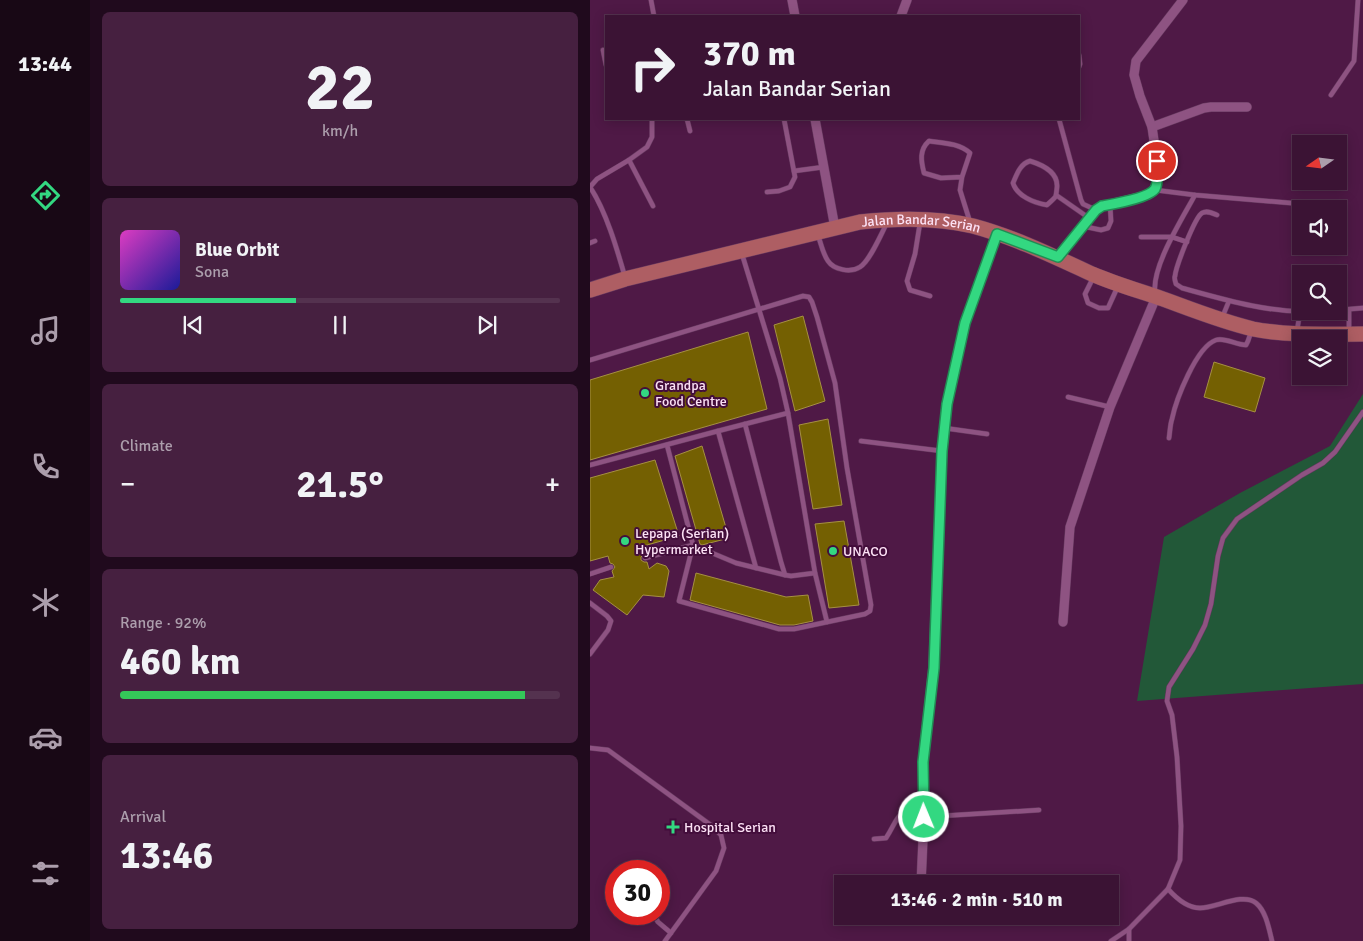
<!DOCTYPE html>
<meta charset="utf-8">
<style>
body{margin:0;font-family:Signika,sans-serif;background:#462040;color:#f1f3f6;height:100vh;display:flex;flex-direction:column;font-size:19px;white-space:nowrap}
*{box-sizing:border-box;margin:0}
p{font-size:16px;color:#ac9eac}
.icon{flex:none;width:28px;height:28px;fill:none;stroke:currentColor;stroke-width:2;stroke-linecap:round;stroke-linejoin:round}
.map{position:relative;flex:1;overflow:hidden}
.details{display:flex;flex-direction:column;gap:12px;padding:12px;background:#200a1d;width:500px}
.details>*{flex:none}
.hud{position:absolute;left:15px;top:15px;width:475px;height:105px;border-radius:0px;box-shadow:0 2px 12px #0003,0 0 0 1px #54324f;background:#3b1334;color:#f1f3f6;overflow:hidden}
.needle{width:32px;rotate:256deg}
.controls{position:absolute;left:702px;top:135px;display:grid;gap:10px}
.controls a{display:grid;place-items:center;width:55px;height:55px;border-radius:0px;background:#3b1334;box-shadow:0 2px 12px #0003,0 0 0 1px #54324f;font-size:25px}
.speed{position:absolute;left:15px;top:860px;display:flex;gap:10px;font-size:25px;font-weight:700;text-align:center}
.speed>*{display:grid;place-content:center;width:65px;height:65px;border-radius:50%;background:#3b1334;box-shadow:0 2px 12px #0003,0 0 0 1px #54324f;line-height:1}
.speed .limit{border:8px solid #d22;background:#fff;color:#111}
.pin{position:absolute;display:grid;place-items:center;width:42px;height:42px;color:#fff;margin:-21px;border:2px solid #fff;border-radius:50%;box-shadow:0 1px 5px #0007}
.me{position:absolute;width:55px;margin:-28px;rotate:359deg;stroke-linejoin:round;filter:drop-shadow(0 0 4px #0008)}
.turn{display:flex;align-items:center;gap:18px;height:105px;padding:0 15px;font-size:22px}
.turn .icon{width:65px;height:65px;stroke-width:2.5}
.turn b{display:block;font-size:35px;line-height:42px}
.big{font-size:38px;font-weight:700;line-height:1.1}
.details .widget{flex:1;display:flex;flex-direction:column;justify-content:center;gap:8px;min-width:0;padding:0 18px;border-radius:8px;background:#462040}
.details .dial{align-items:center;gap:0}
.dial b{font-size:65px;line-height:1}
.song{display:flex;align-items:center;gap:15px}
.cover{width:60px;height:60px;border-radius:8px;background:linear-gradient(135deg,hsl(310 70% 55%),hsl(240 70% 35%))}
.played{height:5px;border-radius:2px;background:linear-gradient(90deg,#33d881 40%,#54324f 40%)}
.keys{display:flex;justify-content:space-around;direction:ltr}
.heat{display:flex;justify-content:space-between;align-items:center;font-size:28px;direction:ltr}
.charge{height:8px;border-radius:4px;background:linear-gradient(90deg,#34c759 92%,#54324f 0)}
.trip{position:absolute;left:244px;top:875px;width:285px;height:50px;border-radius:0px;background:#3b1334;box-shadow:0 2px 12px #0003,0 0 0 1px #54324f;font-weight:700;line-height:50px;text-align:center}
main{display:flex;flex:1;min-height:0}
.tab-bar{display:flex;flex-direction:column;width:90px;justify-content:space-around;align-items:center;background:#180815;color:#ac9eac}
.tab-bar .icon{width:35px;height:35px}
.tab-bar .selected{color:#33d881}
.tab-bar b{font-size:22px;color:#f1f3f6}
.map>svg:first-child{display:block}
.green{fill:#225838}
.building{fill:#746002;stroke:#a59042}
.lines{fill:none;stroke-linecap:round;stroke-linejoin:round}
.lane-casing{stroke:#673a60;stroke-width:5.5}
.street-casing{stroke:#673a60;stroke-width:10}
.primary-casing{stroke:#673a60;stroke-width:16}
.lane{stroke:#8e5382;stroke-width:4.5}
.street{stroke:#8e5382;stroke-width:9}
.primary{stroke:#ae5e63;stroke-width:15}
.route-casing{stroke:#218c54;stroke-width:12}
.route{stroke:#33d881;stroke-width:9}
.poi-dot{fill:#33d881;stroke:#430d3b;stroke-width:2}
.labels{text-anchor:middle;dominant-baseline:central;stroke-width:4;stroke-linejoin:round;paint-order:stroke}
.street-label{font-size:14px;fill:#fce1f5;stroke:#430d3b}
.poi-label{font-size:14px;fill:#fce1f5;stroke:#430d3b;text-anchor:start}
</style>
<main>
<nav class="tab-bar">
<b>13:44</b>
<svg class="icon selected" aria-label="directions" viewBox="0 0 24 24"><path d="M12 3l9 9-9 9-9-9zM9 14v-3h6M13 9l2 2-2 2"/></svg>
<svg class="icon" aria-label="music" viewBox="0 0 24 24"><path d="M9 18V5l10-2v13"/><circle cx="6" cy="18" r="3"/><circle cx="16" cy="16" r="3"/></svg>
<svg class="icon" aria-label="phone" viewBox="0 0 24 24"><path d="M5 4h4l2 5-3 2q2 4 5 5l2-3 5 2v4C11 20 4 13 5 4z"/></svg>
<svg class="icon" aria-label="climate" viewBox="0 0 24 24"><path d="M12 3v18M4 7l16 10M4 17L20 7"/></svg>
<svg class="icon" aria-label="car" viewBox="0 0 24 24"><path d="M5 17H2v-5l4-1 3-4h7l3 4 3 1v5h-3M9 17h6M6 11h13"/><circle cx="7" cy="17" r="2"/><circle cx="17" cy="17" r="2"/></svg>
<svg class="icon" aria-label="filters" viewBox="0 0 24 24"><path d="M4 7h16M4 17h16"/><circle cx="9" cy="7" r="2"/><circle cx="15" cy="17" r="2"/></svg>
</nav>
<section class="details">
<div class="widget dial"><b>22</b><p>km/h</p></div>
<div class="widget">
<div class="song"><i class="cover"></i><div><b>Blue Orbit</b><p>Sona</p></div></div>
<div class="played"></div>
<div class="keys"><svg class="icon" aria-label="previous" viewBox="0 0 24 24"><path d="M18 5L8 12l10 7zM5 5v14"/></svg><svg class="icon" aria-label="pause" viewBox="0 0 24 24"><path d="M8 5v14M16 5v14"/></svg><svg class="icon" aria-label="next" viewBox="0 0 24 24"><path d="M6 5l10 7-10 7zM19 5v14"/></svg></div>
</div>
<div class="widget"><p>Climate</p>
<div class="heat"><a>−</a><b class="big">21.5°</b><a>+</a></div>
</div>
<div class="widget"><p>Range · 92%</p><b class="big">460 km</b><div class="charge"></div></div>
<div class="widget"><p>Arrival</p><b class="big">13:46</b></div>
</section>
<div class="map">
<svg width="773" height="941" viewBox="0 0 773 941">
<rect width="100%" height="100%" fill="#4f1946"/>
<!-- green -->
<path class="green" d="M 773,394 L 773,684 L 547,701 L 574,537 L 650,493 L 740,446 Z"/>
<!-- building -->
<g class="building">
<path d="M 213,316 L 235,401 L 205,411 L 184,325 Z"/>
<path d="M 158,332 L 177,409 L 0,460 L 0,380 Z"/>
<path d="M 624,362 L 675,378 L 665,412 L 614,397 Z"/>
<path d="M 238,419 L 252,505 L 223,509 L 209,425 Z"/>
<path d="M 112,446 L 139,538 L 112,545 L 110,544 L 85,456 Z"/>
<path d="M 65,460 L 89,536 L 50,547 L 54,554 L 51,557 L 51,560 L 54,562 L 57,562 L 59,569 L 67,563 L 76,566 L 79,571 L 74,597 L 53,595 L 37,615 L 3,590 L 10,580 L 24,577 L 22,571 L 25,567 L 23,564 L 20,563 L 18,556 L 0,561 L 0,478 Z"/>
<path d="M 254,521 L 269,605 L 239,608 L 225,524 Z"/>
<path d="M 106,573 L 196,597 L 218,595 L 223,621 L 204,625 L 190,625 L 100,600 Z"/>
</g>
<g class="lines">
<!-- lane casing -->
<g class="lane-casing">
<g id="lane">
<path d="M 61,0 L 64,16"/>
<path d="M 13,50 L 16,65"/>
<path d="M 489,55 L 490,64 L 489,67"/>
<path d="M 741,95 L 764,61 L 768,0"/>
<path d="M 97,119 L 100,131"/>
<path d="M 469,119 L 491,200 L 493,204 L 506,210"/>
<path d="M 39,160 L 63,206"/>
<path d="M 440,161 C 453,165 468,172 467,187 C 467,188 466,195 466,196 C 464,199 460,202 457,205 C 444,203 427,196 423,183 C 427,174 430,164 440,161 Z"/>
<path d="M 204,171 L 234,167"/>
<path d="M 372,177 L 351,178 L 334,173 C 331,161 329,150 339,141 C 353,143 369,143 380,153 L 372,177 L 370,190 L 380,222"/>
<path d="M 565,190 L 605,195 L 736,206"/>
<path d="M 177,192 L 189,191 L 200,187 L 205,177 L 194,119"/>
<path d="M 466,195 L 499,218"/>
<path d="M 627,215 C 622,213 617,210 612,213 C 605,217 586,266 585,276 C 584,278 585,281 586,284 L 592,288 C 632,299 682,314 723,311"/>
<path d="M 330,223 L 325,254 L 317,281 L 320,290 L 340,296"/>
<path d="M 492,226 L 511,230 L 518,228 L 521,221 L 520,204"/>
<path d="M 228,235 C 231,244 233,254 238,261 C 244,270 261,273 270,267 C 280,261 291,234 297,223"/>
<path d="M 551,237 L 582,237 L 597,242"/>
<path d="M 0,243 L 5,241"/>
<path d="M 35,277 C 27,249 16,211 0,187 L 7,179 L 39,160 L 57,147 L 62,137 L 62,119"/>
<path d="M 503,278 L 495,294 L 498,303 L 509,308 L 518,308 L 528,286"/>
<path d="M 565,292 C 562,266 592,219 605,195"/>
<path d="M 749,310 L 773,308"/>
<path d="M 632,318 L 639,301"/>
<path d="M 707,331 L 710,312"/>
<path d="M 759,331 L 759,310"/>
<path d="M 0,360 L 213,296 L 219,297 L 222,302 L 227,317 L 245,383 L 257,468 L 281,605 L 280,611 L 275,614 L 204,629 L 189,629 L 89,601 L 103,545 L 55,558"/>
<path d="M 478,397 L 520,407"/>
<path d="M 155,424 L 191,562 L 195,575"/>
<path d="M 354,428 L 397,434"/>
<path d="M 128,431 L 166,568"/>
<path d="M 579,438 C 580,432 580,425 582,419 C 586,400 606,347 626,340 C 635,337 646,345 656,345 L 658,341 L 661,332"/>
<path d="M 271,441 L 352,451"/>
<path d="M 77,445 L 103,545 L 146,563 L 195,575 L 201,576 L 225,573 L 198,413 L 190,378 L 152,254"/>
<path d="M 0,465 L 128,431 L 198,413"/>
<path d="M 225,573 L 237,622"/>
<path d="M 0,574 L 21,567"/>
<path d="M 0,603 L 17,616 L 21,621 L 18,630 L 0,654"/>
<path d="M 0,748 L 18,750 L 122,826 L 131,835 L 134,848 L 126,871 L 75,941"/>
<path d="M 334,817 L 449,810"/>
<path d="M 284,839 L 296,838 C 309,818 305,811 333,806"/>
<path d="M 578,889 C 586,898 597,908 610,908 C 626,908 653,892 666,903 C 676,911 679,929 682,941"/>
<path d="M 69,890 L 77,896 L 76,899 L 69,910"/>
<path d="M 67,914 L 65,917 L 68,922 L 81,933"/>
<path d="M 521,941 L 539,929"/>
<path d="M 539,941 L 539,929 L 578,889 L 590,860 L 591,826 L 587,757 L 582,715 L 577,701 L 579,687 L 603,649 L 615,625 L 621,604 L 628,556 L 633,538 L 647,519 L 712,475 L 733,463 L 745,452 L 773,412"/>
</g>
</g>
<!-- street casing -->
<g class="street-casing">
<g id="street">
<path d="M 202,0 L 205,16"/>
<path d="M 311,16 L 317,0"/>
<path d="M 225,119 L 245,228"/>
<path d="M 562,127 L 614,108 L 621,107 L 657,107"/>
<path d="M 468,257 L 506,210 L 512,206 L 558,195 L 565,190 L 567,183 L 567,161 L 562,127 L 550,96 L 544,75 L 546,61 L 593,0"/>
<path d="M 473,622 L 480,527 L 520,407 L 566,297"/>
<path d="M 331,884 L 334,817 L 333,762 L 343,668 L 352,451 L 357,404 L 375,323 L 407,234"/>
</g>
</g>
<!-- primary casing -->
<g class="primary-casing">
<g id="primary">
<path id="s1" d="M 0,290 L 35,279 L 270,222 C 307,218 346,217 383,226 C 424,237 463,256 502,274 C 525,284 550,291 573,299 C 603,310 633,322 663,329 C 699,336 737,334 773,334"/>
</g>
</g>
<!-- lane -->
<use href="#lane" class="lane"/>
<!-- street -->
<use href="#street" class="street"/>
<!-- primary -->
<use href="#primary" class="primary"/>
</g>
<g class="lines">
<!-- route casing -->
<g class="route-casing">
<path id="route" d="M 334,817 L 333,762 L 344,668 L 352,451 L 357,404 L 375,323 L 407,234 L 468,257 L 506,210 L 512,206 C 523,204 559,198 565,189 C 569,182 567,169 567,161"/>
</g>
<!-- route -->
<use href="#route" class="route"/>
</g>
<!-- markers -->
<g class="poi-dot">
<circle cx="55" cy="393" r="5"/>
<circle cx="35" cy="541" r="5"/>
<circle cx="243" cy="551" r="5"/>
<path d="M80.5 819.5h5v5h5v5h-5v5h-5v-5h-5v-5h5z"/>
</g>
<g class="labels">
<!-- street labels -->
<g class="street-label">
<text stroke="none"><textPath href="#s1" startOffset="340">Jalan Bandar Serian</textPath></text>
</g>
<!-- poi labels -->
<g class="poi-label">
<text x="65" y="385">Grandpa<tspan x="65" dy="16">Food Centre</tspan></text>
<text x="45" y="533">Lepapa (Serian)<tspan x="45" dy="16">Hypermarket</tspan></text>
<text x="253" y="551">UNACO</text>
<text x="94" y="827">Hospital Serian</text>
</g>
</g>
</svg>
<div class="controls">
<a><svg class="needle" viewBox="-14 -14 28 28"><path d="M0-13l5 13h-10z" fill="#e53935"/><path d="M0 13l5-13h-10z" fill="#ac9eac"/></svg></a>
<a><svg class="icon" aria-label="sound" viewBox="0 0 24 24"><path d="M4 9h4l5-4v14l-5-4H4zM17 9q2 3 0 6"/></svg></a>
<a><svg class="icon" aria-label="search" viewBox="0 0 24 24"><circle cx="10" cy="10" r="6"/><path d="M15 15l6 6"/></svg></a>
<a><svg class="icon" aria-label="layers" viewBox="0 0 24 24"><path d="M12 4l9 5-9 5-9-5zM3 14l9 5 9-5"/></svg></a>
</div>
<div class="speed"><div class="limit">30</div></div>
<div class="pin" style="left:567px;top:161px;background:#d93025"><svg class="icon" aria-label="arrive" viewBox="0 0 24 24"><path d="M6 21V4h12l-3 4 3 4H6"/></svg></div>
<svg class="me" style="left:334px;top:817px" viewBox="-20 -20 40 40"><circle r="17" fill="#33d881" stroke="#fff" stroke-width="3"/><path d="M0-11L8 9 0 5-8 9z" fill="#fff"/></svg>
<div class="trip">13:46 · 2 min · 510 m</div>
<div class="hud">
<div class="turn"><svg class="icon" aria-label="right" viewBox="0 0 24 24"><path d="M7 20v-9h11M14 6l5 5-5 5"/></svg><div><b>370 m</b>Jalan Bandar Serian</div></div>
</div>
</div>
</main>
